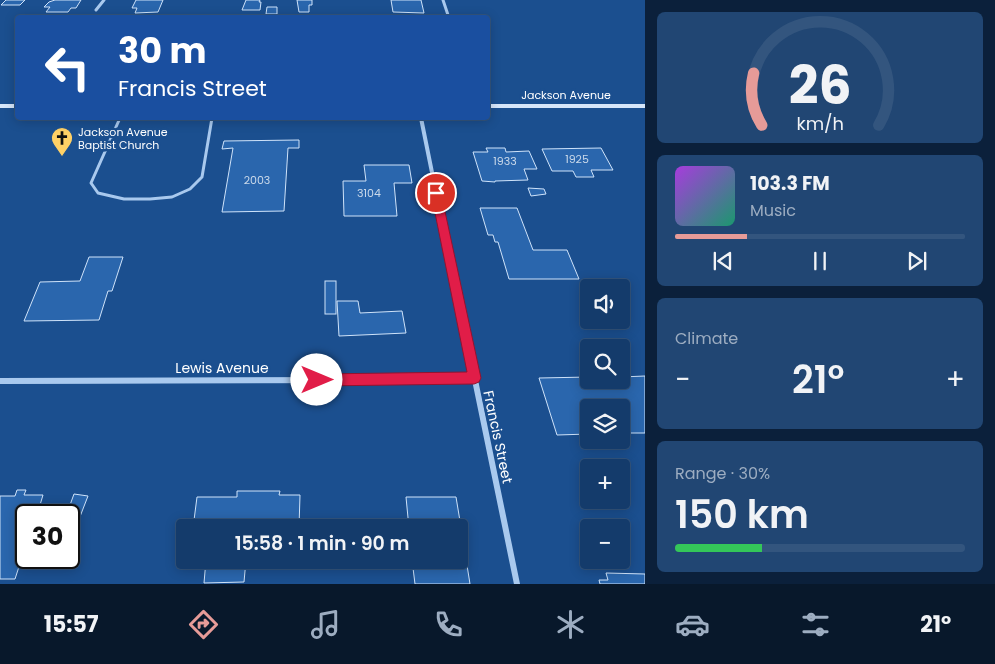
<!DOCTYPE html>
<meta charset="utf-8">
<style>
body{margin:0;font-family:Poppins,sans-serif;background:#214673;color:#f1f3f6;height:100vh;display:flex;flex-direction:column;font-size:19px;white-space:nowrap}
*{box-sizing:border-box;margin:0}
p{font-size:16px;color:#9dadc1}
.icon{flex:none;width:28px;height:28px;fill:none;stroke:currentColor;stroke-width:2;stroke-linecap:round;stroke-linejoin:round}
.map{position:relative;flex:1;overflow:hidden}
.details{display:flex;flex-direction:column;gap:12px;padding:12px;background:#0b203b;width:350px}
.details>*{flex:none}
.banner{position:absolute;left:15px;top:15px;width:475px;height:105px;border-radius:5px;box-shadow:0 2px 12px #0003,0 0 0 1px #33557e;background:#1a4fa0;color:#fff;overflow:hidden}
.tools{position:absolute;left:580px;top:279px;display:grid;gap:10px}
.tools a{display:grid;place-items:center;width:50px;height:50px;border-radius:5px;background:#143b6b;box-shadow:0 2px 12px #0003,0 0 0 1px #33557e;font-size:25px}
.speed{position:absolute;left:15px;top:504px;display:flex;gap:10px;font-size:25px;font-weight:700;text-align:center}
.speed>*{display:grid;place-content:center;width:65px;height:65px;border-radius:50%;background:#143b6b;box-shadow:0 2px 12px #0003,0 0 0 1px #33557e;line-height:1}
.speed .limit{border:2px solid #111;border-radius:8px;background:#fff;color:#111}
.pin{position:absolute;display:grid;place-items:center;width:42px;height:42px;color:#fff;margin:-21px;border:2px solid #fff;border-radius:50%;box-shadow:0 1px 5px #0007}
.me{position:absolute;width:55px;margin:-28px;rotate:90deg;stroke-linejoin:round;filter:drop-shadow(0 0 4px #0008)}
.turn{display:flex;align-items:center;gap:18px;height:105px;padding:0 20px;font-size:22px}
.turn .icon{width:65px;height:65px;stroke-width:2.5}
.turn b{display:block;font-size:35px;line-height:42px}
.big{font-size:38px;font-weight:600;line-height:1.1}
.details .card{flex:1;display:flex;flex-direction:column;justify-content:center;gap:8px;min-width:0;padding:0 18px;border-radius:8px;background:#214673}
.details .dial{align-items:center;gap:0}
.dial svg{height:130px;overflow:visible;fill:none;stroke:#33557e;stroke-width:7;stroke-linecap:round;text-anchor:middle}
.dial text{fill:#f1f3f6;stroke:none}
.song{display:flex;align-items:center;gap:15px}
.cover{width:60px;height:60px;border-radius:8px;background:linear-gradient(135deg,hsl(280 70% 55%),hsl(160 70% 35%))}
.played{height:5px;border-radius:2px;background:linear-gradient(90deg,#e69b98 25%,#33557e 25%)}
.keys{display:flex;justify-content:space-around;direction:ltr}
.heat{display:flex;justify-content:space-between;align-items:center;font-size:28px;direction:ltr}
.charge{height:8px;border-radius:4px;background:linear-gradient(90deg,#34c759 30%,#33557e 0)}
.trip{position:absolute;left:176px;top:519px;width:292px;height:50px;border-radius:5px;background:#143b6b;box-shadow:0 2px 12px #0003,0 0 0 1px #33557e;font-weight:600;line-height:50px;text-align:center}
.tab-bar{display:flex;height:80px;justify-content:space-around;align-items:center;background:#08182b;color:#9dadc1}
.tab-bar .icon{width:35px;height:35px}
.tab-bar .selected{color:#e69b98}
.tab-bar b{font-size:22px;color:#f1f3f6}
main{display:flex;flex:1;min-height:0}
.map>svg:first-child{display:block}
.building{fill:#2a66ad;stroke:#cfe3fa}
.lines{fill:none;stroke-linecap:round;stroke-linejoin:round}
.lane{stroke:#a9c9ee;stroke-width:3}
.street-far3{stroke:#a9c9ee;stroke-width:3}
.street-far2{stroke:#a9c9ee;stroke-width:4}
.street-far1{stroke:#a9c9ee;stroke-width:5}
.street{stroke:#a9c9ee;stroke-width:6}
.secondary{fill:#d6e6fa;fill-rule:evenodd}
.route{fill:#e11d48;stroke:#92132f}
.labels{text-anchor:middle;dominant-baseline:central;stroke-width:5;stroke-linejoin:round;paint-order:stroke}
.far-street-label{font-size:11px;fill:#fff;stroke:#1b4f8f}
.far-poi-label{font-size:11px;fill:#fff;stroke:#1b4f8f;text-anchor:start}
.number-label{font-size:11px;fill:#cad9ea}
.street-label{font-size:14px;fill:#fff;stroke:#1b4f8f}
</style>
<main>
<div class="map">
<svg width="645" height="584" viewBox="0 0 645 584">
<rect width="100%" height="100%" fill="#1b4f8f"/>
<!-- building -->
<g class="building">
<path d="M 6,0 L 25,0 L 20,5 L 1,5 Z"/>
<path d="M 55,0 L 81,0 L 76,8 L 71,8 L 68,12 L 46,12 L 50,7 L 44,7 L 49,2 Z"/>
<path d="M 136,0 L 163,0 L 158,12 L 135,13 L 137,8 L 132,8 Z"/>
<path d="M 246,0 L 260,0 L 259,2 L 261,2 L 260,10 L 242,10 Z"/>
<path d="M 297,0 L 312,0 L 312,5 L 309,5 L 309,12 L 299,12 Z"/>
<path d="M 391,0 L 421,0 L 424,13 L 393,12 Z"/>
<path d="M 267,7 L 277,7 L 277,14 L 266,14 Z"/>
<path d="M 299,140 L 299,148 L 288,148 L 284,211 L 222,212 L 233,148 L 222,149 L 224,141 Z"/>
<path d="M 486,148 L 505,148 L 506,152 L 529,151 L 537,169 L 524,169 L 528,180 L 495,181 L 495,182 L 482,181 L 473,152 L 488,152 Z"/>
<path d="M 601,148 L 613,170 L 591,170 L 594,177 L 576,177 L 573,171 L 552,171 L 542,149 Z"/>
<path d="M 364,165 L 409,165 L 412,183 L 394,183 L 397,216 L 344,216 L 343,181 L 366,181 Z"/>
<path d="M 528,188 L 544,189 L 546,194 L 531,196 Z"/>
<path d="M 480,208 L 517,208 L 533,250 L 567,250 L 579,279 L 509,279 L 498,242 L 495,242 L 493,235 L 488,235 Z"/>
<path d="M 89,257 L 123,257 L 112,291 L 108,291 L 99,320 L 24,321 L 40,282 L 80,281 Z"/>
<rect x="325" y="281" width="11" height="33"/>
<path d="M 337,301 L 358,301 L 360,313 L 402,311 L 406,333 L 339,336 Z"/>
<path d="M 645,376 L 645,433 L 621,433 L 621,408 L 589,408 L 589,434 L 557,435 L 539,378 L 589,377 L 589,380 L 621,380 L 621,377 Z"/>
<path d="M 17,490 L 26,490 L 24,495 L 43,495 L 37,515 L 26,515 L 26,545 L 15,579 L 0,579 L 0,496 L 15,496 Z"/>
<path d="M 237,491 L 280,491 L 279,495 L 300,495 L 299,528 L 193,528 L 197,497 L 237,497 Z"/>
<path d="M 74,494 L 88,496 L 69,545 L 69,515 L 60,515 L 65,504 L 70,505 Z"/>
<path d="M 406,497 L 456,497 L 463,539 L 460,539 L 460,528 L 409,528 Z"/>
<path d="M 460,543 L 462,559 L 466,559 L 470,584 L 415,584 L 412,560 L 460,560 Z"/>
<path d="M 206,560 L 246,560 L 244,582 L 204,583 Z"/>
<path d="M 606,573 L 645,574 L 645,584 L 600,584 L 599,580 L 608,580 Z"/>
</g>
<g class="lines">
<!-- lane -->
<path class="lane" d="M 120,118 L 91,183 L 98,193 L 124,199 L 150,199 L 172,197 L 190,189 L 202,177 L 212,118"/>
<!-- street-far3 -->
<g class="street-far3">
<path d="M 443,0 L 449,18"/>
<path d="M 96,10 L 104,0"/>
</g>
<!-- street-far2 -->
<path class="street-far2" d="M 421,118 L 442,222"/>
<!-- street-far1 -->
<g class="street-far1">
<path d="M 442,221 L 475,381"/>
<path d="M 0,381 L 396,380 L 475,377"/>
</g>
<!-- street -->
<g class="street">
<path d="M 475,380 L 517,584"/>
<path d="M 0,381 L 400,380"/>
</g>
<!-- secondary -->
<g class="secondary">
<rect x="0" y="104" width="18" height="4"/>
<rect x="488" y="104" width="157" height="4"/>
</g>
</g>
<!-- route -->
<path class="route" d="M 436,190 L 441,193 L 481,378 L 479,382 L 474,384 L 317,386 L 313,385 L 311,380 L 313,376 L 317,374 L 467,372 L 431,193 Z"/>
<!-- icons -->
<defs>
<g id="church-pin" transform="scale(1.125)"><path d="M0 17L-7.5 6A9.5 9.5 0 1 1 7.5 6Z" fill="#ffd166" stroke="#1b4f8f"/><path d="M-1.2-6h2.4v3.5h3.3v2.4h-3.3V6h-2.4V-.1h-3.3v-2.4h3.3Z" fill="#111"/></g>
</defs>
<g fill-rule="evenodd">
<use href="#church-pin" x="62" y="138"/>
</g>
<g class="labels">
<!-- far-street labels -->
<g class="far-street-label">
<text x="566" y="95">Jackson Avenue</text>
</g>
<!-- far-poi labels -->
<g class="far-poi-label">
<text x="78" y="132">Jackson Avenue<tspan x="78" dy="13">Baptist Church</tspan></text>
</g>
<!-- number labels -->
<g class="number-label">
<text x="577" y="159">1925</text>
<text x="505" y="161">1933</text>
<text x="257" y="180">2003</text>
<text x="369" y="193">3104</text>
</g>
<!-- street labels -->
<g class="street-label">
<text x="222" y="368">Lewis Avenue</text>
<text transform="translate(498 437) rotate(78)">Francis Street</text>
</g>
</g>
</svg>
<div class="tools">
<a><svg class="icon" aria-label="sound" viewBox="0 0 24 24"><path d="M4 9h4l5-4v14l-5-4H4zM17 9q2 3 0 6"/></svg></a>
<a><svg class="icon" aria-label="search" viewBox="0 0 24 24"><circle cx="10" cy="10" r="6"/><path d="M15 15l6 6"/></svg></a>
<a><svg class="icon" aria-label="layers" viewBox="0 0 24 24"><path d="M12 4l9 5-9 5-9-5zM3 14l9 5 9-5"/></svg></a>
<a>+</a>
<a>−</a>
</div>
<div class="speed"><div class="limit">30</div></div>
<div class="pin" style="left:436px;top:193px;background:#d93025"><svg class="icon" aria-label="arrive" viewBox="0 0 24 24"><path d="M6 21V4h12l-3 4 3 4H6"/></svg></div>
<svg class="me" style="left:317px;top:380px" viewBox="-20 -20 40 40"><circle r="19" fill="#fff"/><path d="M0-13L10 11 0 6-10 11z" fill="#e11d48"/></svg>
<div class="trip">15:58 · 1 min · 90 m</div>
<div class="banner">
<div class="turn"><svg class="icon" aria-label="left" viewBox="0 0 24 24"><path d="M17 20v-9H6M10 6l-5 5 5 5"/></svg><div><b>30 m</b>Francis Street</div></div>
</div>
</div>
<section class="details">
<div class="card dial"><svg viewBox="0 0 100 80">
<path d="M14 69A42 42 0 1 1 86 69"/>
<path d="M14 69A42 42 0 0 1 9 37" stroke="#e69b98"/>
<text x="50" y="56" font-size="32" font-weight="700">26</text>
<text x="50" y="72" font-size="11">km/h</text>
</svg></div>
<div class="card">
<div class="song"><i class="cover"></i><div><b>103.3 FM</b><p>Music</p></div></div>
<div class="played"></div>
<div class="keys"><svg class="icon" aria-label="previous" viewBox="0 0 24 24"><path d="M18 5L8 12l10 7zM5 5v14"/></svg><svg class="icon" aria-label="pause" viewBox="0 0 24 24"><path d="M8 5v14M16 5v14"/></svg><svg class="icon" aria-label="next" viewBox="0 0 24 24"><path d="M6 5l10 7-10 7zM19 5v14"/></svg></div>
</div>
<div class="card"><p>Climate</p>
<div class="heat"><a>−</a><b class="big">21°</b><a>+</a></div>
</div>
<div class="card"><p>Range · 30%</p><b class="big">150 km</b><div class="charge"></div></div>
</section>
</main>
<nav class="tab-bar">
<b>15:57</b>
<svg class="icon selected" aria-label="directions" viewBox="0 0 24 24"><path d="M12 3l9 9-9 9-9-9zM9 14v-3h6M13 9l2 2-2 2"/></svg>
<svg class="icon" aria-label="music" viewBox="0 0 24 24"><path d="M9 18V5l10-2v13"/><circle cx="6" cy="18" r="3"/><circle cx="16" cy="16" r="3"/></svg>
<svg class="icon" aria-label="phone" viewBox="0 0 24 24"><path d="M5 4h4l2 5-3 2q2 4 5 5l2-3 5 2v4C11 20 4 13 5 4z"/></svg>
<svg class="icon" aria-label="climate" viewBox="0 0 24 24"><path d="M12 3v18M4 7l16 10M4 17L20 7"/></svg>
<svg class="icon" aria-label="car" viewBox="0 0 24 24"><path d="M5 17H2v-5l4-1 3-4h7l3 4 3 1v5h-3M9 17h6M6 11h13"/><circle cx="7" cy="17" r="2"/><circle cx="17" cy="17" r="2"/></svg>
<svg class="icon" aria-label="filters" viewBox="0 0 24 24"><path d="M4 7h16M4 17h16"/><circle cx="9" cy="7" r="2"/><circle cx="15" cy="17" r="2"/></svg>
<b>21°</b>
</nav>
